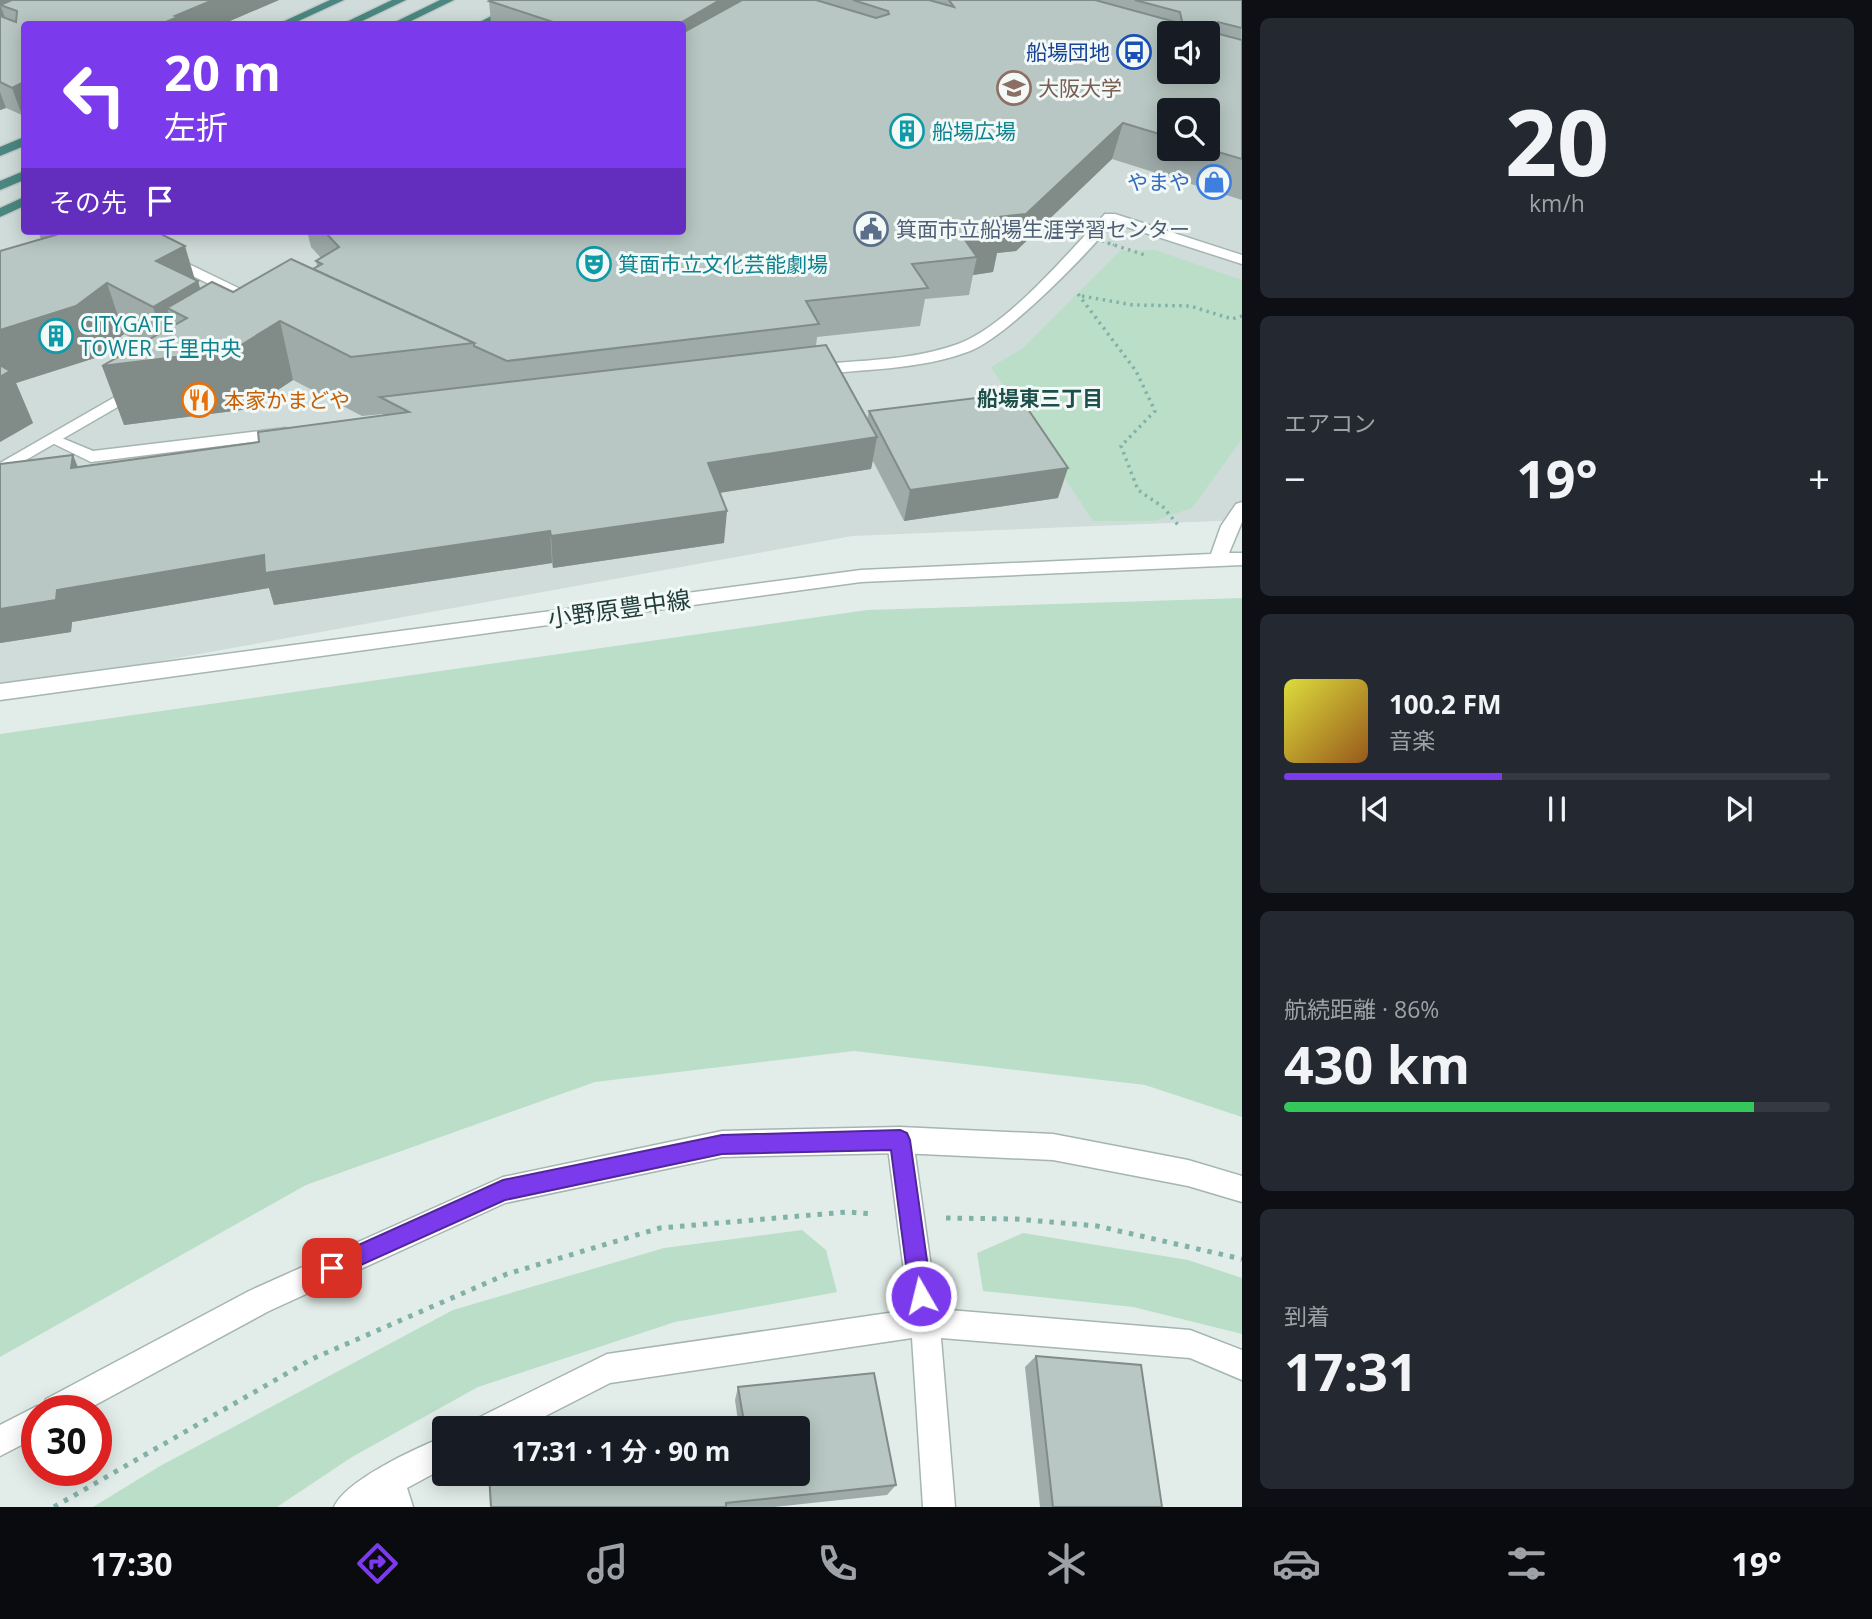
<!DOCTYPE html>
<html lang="ja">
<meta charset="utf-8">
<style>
body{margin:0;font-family:"Open Sans","Noto Sans JP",sans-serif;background:#242831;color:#f1f3f6;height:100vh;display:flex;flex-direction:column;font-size:26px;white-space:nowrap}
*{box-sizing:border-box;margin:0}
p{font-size:23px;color:#9ea1a6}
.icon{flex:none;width:38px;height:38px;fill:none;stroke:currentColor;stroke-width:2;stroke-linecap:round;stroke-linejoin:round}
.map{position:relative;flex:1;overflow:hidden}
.panel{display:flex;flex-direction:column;gap:18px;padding:18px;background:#0d0f14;width:630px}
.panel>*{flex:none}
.banner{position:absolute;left:21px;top:21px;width:665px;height:214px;border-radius:7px;box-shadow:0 4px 18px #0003;background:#7c3aed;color:#fff;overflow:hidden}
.tools{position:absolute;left:1157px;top:21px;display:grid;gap:14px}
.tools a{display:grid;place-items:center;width:63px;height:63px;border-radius:7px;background:#171b24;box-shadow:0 4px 18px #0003;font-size:35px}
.speed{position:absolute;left:21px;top:1395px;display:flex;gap:14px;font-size:35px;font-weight:700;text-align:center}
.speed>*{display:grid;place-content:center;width:91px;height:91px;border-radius:50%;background:#171b24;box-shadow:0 4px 18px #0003;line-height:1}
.speed .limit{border:10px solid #d22;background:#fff;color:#111}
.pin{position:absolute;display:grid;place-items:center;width:60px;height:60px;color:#fff;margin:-30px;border-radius:14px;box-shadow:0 4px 10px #0006}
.me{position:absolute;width:77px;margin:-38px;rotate:352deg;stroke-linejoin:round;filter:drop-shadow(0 0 5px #0008)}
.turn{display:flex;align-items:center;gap:24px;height:147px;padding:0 28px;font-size:32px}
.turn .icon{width:91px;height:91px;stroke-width:2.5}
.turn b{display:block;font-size:49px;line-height:60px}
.then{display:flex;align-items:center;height:66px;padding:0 28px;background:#0003;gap:14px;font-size:26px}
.big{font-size:52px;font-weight:700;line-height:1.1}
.panel .widget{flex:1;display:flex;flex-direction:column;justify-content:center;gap:10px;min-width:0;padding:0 24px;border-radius:10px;background:#242831}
.panel .dial{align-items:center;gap:0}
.dial b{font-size:91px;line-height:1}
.song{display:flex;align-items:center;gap:21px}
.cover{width:84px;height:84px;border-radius:10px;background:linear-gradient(135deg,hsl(60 70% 55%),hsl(30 70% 35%))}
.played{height:7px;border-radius:4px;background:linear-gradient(90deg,#7c3aed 40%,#363941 40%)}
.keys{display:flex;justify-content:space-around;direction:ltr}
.heat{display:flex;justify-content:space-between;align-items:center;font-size:38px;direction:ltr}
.charge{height:10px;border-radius:5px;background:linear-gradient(90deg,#34c759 86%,#363941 0)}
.trip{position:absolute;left:432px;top:1416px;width:378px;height:70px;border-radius:7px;background:#171b24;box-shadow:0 4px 18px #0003;font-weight:700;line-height:70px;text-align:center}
.tab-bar{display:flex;height:112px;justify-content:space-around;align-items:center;background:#090b0e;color:#9ea1a6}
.tab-bar .icon{width:49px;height:49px}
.tab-bar .current{color:#7c3aed}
.tab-bar b{font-size:32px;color:#f1f3f6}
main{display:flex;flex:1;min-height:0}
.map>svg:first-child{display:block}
.built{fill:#d0dcd9;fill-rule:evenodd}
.green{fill:#bbdec9}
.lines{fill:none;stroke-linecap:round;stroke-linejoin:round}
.minor-casing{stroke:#a5b5b1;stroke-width:3}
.tertiary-casing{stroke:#a5b5b1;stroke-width:3}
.trunk-casing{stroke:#c1c9c8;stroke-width:3}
.path-far1{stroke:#82b1a8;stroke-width:3.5;stroke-dasharray:2.5 4.5;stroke-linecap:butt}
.path{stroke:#82b1a8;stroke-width:5;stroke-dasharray:4.5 7;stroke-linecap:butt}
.minor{fill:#fff;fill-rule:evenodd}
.tertiary{fill:#fff;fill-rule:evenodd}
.trunk{fill:#4a8780;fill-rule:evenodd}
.path-bridge-far1{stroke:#82b1a8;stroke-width:2.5;stroke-dasharray:2 3.5;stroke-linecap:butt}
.path-bridge{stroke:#82b1a8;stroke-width:3.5;stroke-dasharray:2.5 4.5;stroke-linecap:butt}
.wall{fill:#9eaba8;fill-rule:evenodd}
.shaded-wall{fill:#818b88}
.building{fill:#b8c7c3;stroke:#818b88;stroke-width:2;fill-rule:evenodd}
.route{fill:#7c3aed;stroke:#51269a;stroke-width:2}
.labels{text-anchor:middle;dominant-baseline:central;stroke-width:6;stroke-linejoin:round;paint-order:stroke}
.far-transit-label{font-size:21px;fill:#164399;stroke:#f3f9f7;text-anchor:end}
.far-education-label{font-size:21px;fill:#785e54;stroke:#f3f9f7;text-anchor:start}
.far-culture-label{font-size:21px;fill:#0d838f;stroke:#f3f9f7;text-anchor:start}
.far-shop-label{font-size:21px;fill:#366cbe;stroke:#f3f9f7;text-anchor:end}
.far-service-label{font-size:21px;fill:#4e5e75;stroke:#f3f9f7;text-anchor:start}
.far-neighbourhood-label{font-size:21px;font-weight:bold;fill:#1e504b;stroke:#f3f9f7}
.far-food-label{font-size:21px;fill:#c56008;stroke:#f3f9f7;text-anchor:start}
.street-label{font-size:24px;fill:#223e3a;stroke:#f3f9f7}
</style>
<main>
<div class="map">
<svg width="1242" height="1507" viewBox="0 0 1242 1507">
<rect width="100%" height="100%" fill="#e2ede9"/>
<!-- built -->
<path class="built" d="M 72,0 L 1242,0 L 1242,520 L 852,536 L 0,690 L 0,29 ZM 24,24 L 682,24 L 682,231 L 24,231 ZM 1169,33 L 1208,33 L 1208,72 L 1169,72 ZM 1169,110 L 1208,110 L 1208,149 L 1169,149 Z"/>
<!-- green -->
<g class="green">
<path d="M 1155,250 L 1242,280 L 1242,439 L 1192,508 L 1154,521 L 1093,521 L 991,367 L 1023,348 L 1120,251 Z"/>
<path d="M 1242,598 L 1242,1117 L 1145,1085 L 854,1051 L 595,1082 L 306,1185 L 0,1357 L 0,734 L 867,610 Z"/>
<path d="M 802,1230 L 826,1250 L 837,1292 L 675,1322 L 478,1387 L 352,1457 L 277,1507 L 93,1507 L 160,1466 L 453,1310 L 664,1248 Z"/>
<path d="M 1023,1233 L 1188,1260 L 1242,1278 L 1242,1334 L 1133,1307 L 983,1291 L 977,1253 Z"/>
</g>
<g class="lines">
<!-- minor casing -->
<g class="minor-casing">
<g id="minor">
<path d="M 1105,214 L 1117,217 C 1090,252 1009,335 970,351 C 921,370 863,369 811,375 L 803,370 L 811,365 C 859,360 912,361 958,344 C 1008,326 1068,252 1105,214 Z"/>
<path d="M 286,428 L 294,433 L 292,437 L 91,462 L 44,439 L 52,434 L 93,451 Z"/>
<path d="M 900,1127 L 909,1131 L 913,1140 L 937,1309 L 1190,1330 L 1242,1350 L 1242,1380 L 1190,1358 L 941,1338 L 955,1507 L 923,1507 L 912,1338 L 610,1383 L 522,1428 L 476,1428 L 480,1417 L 607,1354 L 909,1310 L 887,1140 L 891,1131 Z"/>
<path d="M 444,1437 L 444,1468 L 407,1488 L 413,1507 L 334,1507 C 346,1480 416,1448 444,1437 Z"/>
</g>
</g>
<!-- tertiary casing -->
<g class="tertiary-casing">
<g id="tertiary">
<path d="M 1105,214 L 1115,214 L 1242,255 L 1242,264 L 1105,220 Z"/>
<path d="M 168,254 L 263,300 L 265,303 L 258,307 L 253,306 L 163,261 L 163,255 Z"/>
<path d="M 141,382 L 149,387 L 147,390 L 0,475 L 0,463 Z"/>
<path d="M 1242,502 L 1242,522 L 1229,553 L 1242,553 L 1242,565 L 861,582 L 0,700 L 0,684 L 861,570 L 1211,554 L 1221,526 L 1236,504 Z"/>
<path d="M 900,1127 L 1053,1134 L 1188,1160 L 1242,1176 L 1242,1202 L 1188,1186 L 1053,1160 L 900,1153 L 722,1157 L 505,1203 L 269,1311 L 86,1410 L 37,1410 L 37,1437 L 0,1456 L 0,1425 L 37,1406 L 43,1408 L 46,1399 L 249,1291 L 503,1177 L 722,1131 Z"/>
</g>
</g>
<!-- trunk casing -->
<g class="trunk-casing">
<g id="trunk">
<path d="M 330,0 L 344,0 L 292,24 L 278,24 Z"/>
<path d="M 392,0 L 406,0 L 356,24 L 342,24 Z"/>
<path d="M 440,0 L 454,0 L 405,24 L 391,24 Z"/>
<path d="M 522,0 L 536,0 L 490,24 L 476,24 Z"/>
<path d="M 24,137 L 24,146 L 0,156 L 0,147 Z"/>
<path d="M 24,171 L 24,180 L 0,190 L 0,181 Z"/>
<path d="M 24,197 L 24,206 L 0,217 L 0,208 Z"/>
</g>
</g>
<!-- path-far1 -->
<g class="path-far1">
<path d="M 1078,294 L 1136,371 L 1155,411 L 1121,446 L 1138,490 L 1163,507 L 1178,525"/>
<path d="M 1082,296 L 1133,305 L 1190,306 L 1232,319 L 1242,316"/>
</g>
<!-- path -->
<g class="path">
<path d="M 946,1218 L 1016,1219 L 1097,1226 L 1242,1259"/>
<path d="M 54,1507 L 312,1359 L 507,1274 L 660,1228 L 847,1212 L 874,1214"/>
</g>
<!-- minor -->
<use href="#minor" class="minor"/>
<!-- tertiary -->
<use href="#tertiary" class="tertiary"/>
<!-- trunk -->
<use href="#trunk" class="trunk"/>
<!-- path-bridge-far1 -->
<path class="path-bridge-far1" d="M 1045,222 L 1114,245"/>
<!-- path-bridge -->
<path class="path-bridge" d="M 1108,243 L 1145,255"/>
</g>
<!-- wall -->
<g class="wall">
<path d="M 0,0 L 279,0 L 223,24 L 24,24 L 24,114 L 22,115 L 6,108 L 0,110 Z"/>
<path d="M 491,0 L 1242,0 L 1242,200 L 1112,159 L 1016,251 L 997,253 L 993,272 L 973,275 L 969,295 L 925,299 L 920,326 L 817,337 L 816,346 L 867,420 L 869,411 L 1058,498 L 904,521 L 873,461 L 871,469 L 719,493 L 724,543 L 553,568 L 552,563 L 274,605 L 269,588 L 72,622 L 71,632 L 0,643 L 0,464 L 77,467 L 259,442 L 383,416 L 383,414 L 362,416 L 293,380 L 249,409 L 124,425 L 142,343 L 124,334 L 95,358 L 16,383 L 33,423 L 0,442 L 41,239 L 38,231 L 155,231 L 195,280 L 198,281 L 200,289 L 233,292 L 313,269 L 317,267 L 316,261 L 321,258 L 311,247 L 307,231 L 682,231 L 682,24 L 491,24 L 489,1 ZM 1169,110 L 1208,149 L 1169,149 Z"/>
<path d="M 1036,1356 L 1162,1507 L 1040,1507 L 1025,1367 Z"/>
<path d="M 738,1387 L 896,1485 L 887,1495 L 774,1507 L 491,1507 L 798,1428 L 739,1428 L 735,1400 Z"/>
</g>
<!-- shaded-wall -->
<g class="shaded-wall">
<path d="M 0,0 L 55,0 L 17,11 L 0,5 L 6,20 L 0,23 Z"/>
<path d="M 213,0 L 279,0 L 223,24 L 161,24 L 175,16 Z"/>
<path d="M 720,0 L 774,0 L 682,55 L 682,22 Z"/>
<path d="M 24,82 L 24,114 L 22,115 L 12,88 Z"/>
<path d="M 0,92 L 6,108 L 0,110 Z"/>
<path d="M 1123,123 L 1112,159 L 1016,251 L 997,253 L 993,272 L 973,275 L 977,257 L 965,240 L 989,218 Z"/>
<path d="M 185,246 L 196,283 L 198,281 L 212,333 L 167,308 L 181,352 L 280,321 L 293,380 L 249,409 L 124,425 L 102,366 L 169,358 L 153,307 L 156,261 Z"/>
<path d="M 107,283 L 124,334 L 95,358 L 16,383 L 33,423 L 0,442 L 0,330 Z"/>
<path d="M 877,437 L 871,469 L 706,495 L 708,463 Z"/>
<path d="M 73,455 L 86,487 L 71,468 Z"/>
<path d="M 1068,468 L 1058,498 L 904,521 L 910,490 Z"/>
<path d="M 727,511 L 724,543 L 553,568 L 551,536 Z"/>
<path d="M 550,531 L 552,563 L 274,605 L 269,588 L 72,622 L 71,632 L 0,643 L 0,609 L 57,590 L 264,555 Z"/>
</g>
<!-- building -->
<g class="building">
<path d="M 12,0 L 213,0 L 175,16 L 178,17 L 161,24 L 24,24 L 24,82 L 12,88 L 0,82 L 0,16 L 16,22 L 17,11 L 0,5 Z"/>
<path d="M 491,0 L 720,0 L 682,22 L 682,24 L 559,24 L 489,1 Z"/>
<path d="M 742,0 L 816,0 L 876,18 L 889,14 L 888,11 L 853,0 L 929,0 L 954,7 L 949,0 L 1095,0 L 1179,23 L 1182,21 L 1180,12 L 1135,0 L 1242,0 L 1242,28 L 1218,22 L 1219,34 L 1242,40 L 1242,159 L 1208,149 L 1208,110 L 1169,110 L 1169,137 L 1123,123 L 1026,214 L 989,218 L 1002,235 L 965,240 L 977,257 L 912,264 L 928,288 L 806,301 L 819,324 L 507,361 L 474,346 L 474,343 L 313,269 L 322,264 L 316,261 L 339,247 L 324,231 L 682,231 L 682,33 ZM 1169,33 L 1208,33 L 1208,72 L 1169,72 Z"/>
<path d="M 69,231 L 155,231 L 185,246 L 156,261 L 198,281 L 153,307 L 107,283 L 76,306 L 0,330 L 0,251 Z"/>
<path d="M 291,259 L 474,343 L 351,357 L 280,321 L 233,350 L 102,366 L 187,318 L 167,308 L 212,282 L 233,292 Z"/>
<path d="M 826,345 L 877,437 L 708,463 L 727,511 L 551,536 L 550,531 L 265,573 L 264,555 L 57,590 L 56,600 L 0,609 L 0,464 L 73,455 L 71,468 L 259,442 L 258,432 L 409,412 L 380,397 Z"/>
<path d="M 0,365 L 10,371 L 0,377 Z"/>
<path d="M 1017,393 L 1068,468 L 910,490 L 869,411 Z"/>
<path d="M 1036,1356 L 1141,1365 L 1162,1507 L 1053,1507 Z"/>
<path d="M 874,1373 L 896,1485 L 726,1503 L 726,1507 L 491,1507 L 489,1474 L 798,1474 L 798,1428 L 745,1428 L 738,1387 Z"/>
</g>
<!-- route -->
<path class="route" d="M 900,1130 L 907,1133 L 910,1140 L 932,1296 L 929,1303 L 921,1307 L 914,1303 L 910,1296 L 891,1150 L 722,1154 L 505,1200 L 332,1278 L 325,1275 L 322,1268 L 325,1260 L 503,1180 L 722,1135 Z"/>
<!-- icons -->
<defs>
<g id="bus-ring" transform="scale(1.75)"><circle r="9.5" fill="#f3f9f7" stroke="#1a4fb4" stroke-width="1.5"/><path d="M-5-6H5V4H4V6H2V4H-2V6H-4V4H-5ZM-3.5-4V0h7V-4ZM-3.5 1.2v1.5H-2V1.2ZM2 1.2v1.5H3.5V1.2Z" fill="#1a4fb4"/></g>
<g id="university-ring" transform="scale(1.75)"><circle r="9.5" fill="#f3f9f7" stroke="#8d6e63" stroke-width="1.5"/><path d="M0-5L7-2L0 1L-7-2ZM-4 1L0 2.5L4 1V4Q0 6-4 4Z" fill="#8d6e63"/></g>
<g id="building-ring" transform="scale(1.75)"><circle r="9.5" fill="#f3f9f7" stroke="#0f9aa8" stroke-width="1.5"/><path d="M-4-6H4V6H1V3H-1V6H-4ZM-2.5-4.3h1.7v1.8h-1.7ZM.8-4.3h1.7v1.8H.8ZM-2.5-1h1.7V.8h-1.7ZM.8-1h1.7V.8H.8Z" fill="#0f9aa8"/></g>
<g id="shop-ring" transform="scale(1.75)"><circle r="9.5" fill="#f3f9f7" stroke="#3f7fe0" stroke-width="1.5"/><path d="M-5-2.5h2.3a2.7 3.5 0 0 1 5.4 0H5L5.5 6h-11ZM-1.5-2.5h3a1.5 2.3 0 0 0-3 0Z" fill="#3f7fe0"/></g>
<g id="civic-ring" transform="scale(1.75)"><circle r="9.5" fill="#f3f9f7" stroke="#5c6f8a" stroke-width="1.5"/><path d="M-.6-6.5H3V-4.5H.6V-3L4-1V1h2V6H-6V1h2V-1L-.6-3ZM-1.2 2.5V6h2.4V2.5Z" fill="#5c6f8a"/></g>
<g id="theatre-ring" transform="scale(1.75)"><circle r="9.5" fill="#f3f9f7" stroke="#0f9aa8" stroke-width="1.5"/><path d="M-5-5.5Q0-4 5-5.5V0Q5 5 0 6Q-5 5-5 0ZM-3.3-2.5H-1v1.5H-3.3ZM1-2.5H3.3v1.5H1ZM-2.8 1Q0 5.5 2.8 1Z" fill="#0f9aa8"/></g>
<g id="restaurant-ring" transform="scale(1.75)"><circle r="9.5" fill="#f3f9f7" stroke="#e8710a" stroke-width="1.5"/><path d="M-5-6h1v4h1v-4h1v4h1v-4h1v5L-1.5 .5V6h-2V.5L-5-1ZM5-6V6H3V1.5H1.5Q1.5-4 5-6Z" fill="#e8710a"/></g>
</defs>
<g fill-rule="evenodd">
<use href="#bus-ring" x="1134" y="52"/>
<use href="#university-ring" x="1014" y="88"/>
<use href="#building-ring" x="907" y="131"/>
<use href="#shop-ring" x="1214" y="182"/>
<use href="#civic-ring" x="871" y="229"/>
<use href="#theatre-ring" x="594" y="264"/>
<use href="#building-ring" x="56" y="336"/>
<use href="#restaurant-ring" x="199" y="400"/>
</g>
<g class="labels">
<!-- far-transit labels -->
<g class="far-transit-label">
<text x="1110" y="52">船場団地</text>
</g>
<!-- far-education labels -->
<g class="far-education-label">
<text x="1038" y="88">大阪大学</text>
</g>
<!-- far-culture labels -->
<g class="far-culture-label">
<text x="932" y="131">船場広場</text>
<text x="618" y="264">箕面市立文化芸能劇場</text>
<text x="80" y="324">CITYGATE<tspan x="80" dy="24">TOWER 千里中央</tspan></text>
</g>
<!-- far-shop labels -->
<g class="far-shop-label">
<text x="1190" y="182">やまや</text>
</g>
<!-- far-service labels -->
<g class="far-service-label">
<text x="896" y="229">箕面市立船場生涯学習センター</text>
</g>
<!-- far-neighbourhood labels -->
<g class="far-neighbourhood-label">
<text x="1040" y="398">船場東三丁目</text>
</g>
<!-- far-food labels -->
<g class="far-food-label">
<text x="224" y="400">本家かまどや</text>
</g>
<!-- street labels -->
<g class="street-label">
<text transform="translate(619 608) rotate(-8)">小野原豊中線</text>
</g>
</g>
</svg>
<div class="tools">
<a><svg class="icon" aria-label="sound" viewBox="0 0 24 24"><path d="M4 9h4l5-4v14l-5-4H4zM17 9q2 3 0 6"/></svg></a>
<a><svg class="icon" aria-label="search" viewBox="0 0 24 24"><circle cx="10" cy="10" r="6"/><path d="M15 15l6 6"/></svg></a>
</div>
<div class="speed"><div class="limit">30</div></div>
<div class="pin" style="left:332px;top:1268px;background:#d93025"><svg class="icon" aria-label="arrive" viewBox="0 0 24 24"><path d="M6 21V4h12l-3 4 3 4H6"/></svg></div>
<svg class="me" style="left:921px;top:1296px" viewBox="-20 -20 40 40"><circle r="17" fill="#7c3aed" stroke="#fff" stroke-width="3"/><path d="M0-11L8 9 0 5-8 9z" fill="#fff"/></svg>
<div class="trip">17:31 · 1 分 · 90 m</div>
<div class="banner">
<div class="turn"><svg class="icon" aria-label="left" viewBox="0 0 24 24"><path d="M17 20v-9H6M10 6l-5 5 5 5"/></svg><div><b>20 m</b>左折</div></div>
<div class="then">その先<svg class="icon" aria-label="arrive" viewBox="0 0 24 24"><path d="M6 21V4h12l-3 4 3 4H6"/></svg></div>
</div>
</div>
<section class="panel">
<div class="widget dial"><b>20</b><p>km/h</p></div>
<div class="widget"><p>エアコン</p>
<div class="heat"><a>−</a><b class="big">19°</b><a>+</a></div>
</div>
<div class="widget">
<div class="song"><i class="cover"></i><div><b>100.2 FM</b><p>音楽</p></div></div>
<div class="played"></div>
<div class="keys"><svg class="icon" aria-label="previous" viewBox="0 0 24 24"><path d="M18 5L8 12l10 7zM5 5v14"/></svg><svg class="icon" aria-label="pause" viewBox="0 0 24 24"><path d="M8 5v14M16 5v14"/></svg><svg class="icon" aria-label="next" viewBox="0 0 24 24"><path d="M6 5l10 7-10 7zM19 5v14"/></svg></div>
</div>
<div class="widget"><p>航続距離 · 86%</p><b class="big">430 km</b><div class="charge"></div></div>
<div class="widget"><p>到着</p><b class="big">17:31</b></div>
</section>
</main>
<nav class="tab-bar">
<b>17:30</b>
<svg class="icon current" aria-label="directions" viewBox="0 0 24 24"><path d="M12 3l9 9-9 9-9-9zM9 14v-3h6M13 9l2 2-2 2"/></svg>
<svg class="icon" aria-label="music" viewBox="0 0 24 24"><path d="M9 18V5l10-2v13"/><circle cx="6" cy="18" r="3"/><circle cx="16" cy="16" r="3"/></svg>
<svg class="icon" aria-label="phone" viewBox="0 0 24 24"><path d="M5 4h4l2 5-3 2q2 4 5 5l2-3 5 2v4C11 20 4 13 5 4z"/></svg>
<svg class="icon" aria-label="climate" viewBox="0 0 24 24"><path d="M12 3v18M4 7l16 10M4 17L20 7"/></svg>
<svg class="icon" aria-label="car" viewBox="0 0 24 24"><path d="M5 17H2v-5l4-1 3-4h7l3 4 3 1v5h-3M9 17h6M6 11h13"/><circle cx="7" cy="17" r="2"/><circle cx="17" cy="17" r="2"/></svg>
<svg class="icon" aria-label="filters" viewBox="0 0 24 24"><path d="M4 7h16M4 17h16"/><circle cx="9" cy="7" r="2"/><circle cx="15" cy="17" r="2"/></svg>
<b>19°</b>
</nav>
